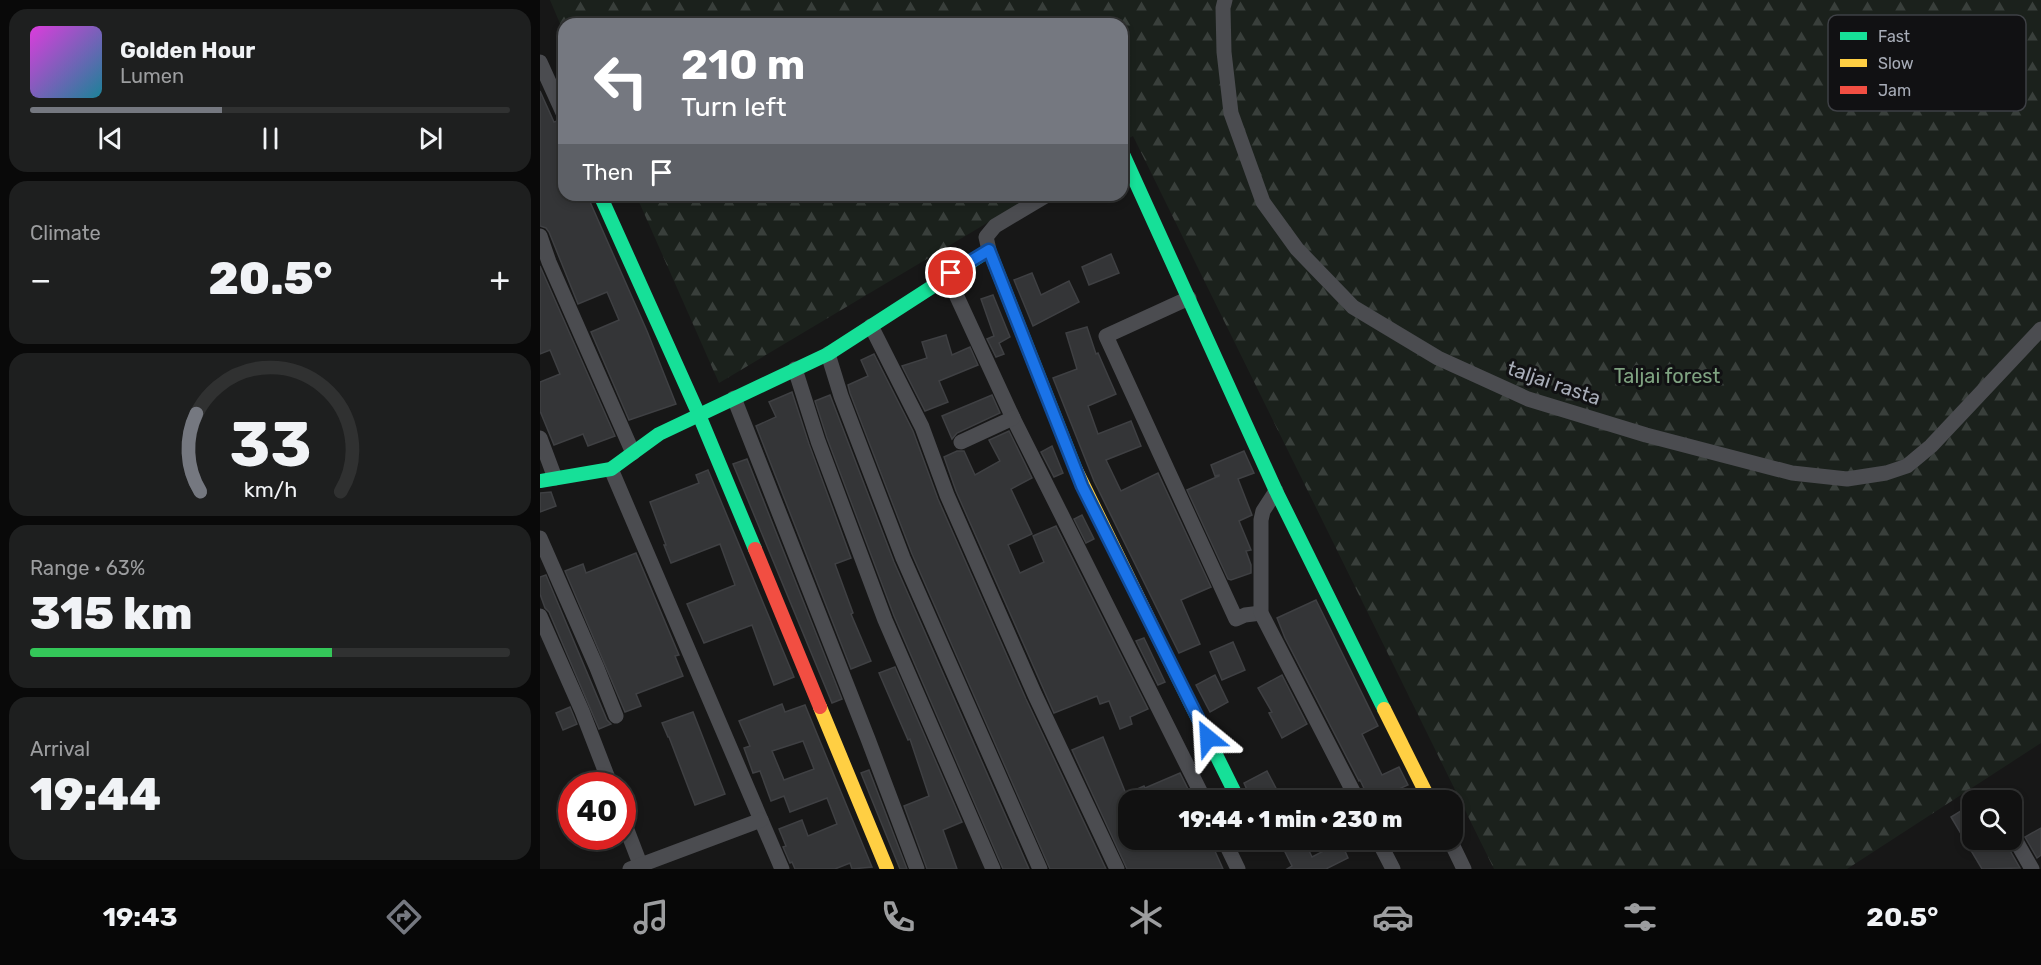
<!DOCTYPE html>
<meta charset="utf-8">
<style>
body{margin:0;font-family:Rubik,sans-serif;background:#1e1f1f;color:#f1f3f6;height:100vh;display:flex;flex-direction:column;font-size:22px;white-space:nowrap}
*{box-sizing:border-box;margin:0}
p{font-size:20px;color:#9c9d9f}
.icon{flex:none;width:33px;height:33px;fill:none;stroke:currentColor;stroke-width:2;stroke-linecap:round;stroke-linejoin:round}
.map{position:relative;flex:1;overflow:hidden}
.panel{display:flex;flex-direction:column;gap:9px;padding:9px;background:#090909;width:540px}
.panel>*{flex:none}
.top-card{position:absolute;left:18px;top:18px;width:570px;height:183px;border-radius:18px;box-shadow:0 3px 9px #0003,0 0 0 2px #303131;background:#757880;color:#fff;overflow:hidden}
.tools{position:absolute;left:1422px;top:790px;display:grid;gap:12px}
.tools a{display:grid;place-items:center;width:60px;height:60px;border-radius:12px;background:#111;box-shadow:0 3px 9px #0003,0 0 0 2px #303131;font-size:30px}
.speed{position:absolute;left:18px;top:772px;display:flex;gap:12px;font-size:30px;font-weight:700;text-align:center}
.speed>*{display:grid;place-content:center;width:78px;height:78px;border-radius:50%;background:#111;box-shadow:0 3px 9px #0003,0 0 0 2px #303131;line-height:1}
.speed .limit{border:9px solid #d22;background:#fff;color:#111}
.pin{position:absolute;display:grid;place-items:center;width:51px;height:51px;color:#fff;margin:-26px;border:3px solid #fff;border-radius:50%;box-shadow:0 2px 6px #0007}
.me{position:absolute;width:66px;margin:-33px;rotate:333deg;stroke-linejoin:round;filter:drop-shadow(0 0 4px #0008)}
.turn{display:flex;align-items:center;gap:21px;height:126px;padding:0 24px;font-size:27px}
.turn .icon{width:78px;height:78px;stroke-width:2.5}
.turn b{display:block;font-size:42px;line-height:51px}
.then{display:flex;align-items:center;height:57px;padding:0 24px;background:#0003;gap:12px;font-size:22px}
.big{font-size:45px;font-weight:800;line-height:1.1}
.panel .tile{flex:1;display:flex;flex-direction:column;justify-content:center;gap:9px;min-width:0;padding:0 21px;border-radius:18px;background:#1e1f1f}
.panel .dial{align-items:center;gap:0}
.dial svg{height:156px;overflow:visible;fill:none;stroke:#303131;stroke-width:7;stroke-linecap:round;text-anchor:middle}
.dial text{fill:#f1f3f6;stroke:none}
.song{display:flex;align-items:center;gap:18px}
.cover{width:72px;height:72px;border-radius:9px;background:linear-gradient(135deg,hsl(300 70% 55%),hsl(190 70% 35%))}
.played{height:6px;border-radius:3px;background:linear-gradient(90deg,#757880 40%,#303131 40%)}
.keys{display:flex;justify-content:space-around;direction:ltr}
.heat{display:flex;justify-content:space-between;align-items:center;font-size:33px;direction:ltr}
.charge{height:9px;border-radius:4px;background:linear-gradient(90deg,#34c759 63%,#303131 0)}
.trip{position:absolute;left:578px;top:790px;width:345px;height:60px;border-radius:18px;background:#111;box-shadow:0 3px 9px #0003,0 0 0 2px #303131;font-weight:800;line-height:60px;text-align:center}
.menu{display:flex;height:96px;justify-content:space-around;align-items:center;background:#070707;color:#9c9d9f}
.menu .icon{width:42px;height:42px}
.menu .active{color:#757880}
.menu b{font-size:27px;color:#f1f3f6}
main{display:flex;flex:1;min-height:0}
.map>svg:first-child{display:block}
.forest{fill:url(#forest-firs)}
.building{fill:#343537;stroke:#3f4043;stroke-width:1.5;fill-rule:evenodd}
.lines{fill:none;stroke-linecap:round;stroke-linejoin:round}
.street{stroke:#4b4c50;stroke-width:15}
.fast{stroke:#16e098;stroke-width:14}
.slow{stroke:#ffcf43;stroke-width:14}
.jam{stroke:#f24e42;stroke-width:14}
.route-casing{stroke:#114b97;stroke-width:15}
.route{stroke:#1a73e8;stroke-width:10}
.labels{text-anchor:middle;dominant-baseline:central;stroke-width:6;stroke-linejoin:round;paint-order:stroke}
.park-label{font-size:20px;fill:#7fa381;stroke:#111113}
.street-label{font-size:20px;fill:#a8adb8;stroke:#111113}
.key{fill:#111113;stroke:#3e4045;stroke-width:1.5}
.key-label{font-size:16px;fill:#a8adb8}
</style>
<main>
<section class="panel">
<div class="tile">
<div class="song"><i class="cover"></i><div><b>Golden Hour</b><p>Lumen</p></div></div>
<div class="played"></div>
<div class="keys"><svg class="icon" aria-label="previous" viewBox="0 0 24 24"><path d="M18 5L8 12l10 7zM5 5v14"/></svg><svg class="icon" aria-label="pause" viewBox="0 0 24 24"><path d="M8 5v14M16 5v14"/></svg><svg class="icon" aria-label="next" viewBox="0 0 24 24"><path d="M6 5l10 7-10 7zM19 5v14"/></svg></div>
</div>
<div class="tile"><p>Climate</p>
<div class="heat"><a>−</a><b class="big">20.5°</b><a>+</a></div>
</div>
<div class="tile dial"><svg viewBox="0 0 100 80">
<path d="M14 69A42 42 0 1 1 86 69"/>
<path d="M14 69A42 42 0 0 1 12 29" stroke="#757880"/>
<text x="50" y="56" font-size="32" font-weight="700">33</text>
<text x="50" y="72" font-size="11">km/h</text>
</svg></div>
<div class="tile"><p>Range · 63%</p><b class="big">315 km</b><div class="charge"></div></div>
<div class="tile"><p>Arrival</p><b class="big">19:44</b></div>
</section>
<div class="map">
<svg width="1501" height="869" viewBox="0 0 1501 869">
<defs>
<pattern id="forest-firs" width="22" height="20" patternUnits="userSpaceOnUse" patternTransform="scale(1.5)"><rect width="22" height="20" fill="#1b211c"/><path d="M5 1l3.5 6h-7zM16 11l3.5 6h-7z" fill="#393f3b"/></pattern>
</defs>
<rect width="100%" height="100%" fill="#171717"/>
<!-- forest -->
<g class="forest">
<path d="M 10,0 L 1501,0 L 1501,743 L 1307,869 L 954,869 L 593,136 L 582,142 L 582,24 L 24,24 L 24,33 Z"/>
<path d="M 96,195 L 494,195 L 179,383 Z"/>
</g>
<!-- building -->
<g class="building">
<path d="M 0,91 L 14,122 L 17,121 L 20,124 L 24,134 L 24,195 L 47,195 L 107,331 L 136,404 L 89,420 L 51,332 L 79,320 L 67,292 L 38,304 L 9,232 L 6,228 L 0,226 Z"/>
<path d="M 571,254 L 579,273 L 549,285 L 542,267 Z"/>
<path d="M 0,266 L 75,436 L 48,446 L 43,434 L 14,445 L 0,411 L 0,382 L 20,374 L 10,350 L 0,354 Z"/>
<path d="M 492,273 L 501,295 L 529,281 L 539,302 L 493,326 L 474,280 Z"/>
<path d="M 453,295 L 470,337 L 459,343 L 464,354 L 456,357 L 447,339 L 454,336 L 441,299 Z"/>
<path d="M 547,327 L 556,354 L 558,353 L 576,394 L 548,406 L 558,434 L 591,421 L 601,446 L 566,460 L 581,491 L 618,473 L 671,587 L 641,600 L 660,644 L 639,653 L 554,481 L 513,378 L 537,369 L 526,333 Z"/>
<path d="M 406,335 L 412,355 L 430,347 L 438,365 L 399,381 L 408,402 L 385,411 L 362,366 L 387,358 L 382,342 Z"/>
<path d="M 334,354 L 373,431 L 398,499 L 486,699 L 566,869 L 510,869 L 372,554 L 310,393 L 308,385 L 328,376 L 321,360 Z"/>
<path d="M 252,392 L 269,444 L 311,558 L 295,564 L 313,613 L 311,614 L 331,661 L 311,669 L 216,426 L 236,417 L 229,402 Z"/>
<path d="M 290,395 L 354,562 L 489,869 L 463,869 L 354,616 L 287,438 L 275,401 Z"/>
<path d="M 452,395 L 460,413 L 417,433 L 412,439 L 402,416 Z"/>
<path d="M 469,431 L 492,478 L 471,489 L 492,534 L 468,545 L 480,573 L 504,562 L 493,536 L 516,526 L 608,709 L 590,717 L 592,724 L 580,729 L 569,701 L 560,704 L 557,696 L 514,713 L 416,491 L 404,457 L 417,451 L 424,451 L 435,475 L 460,461 L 449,440 Z"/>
<path d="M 512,446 L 523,473 L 514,477 L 501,452 Z"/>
<path d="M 704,451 L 714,473 L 698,479 L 712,515 L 699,521 L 711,550 L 706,551 L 711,565 L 711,573 L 691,580 L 688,579 L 647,490 L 679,476 L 679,475 L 675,476 L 671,465 Z"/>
<path d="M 207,459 L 302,699 L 292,703 L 193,464 Z"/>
<path d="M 168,470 L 254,677 L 234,685 L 212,625 L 164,643 L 147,604 L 195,585 L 180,544 L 131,563 L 124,545 L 126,545 L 110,502 L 159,483 L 156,475 Z"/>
<path d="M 11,492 L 16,506 L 0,512 L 0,493 Z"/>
<path d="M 542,515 L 554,539 L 546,543 L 534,519 Z"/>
<path d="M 96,553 L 139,655 L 135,656 L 143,676 L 96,694 L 101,706 L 85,712 L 25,571 L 43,564 L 46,573 Z"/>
<path d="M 6,575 L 67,720 L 71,724 L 59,729 L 9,612 L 5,608 L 0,594 L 0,577 Z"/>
<path d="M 776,600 L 838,726 L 822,734 L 842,775 L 859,767 L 868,785 L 832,801 L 830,801 L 820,780 L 819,781 L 745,638 L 737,618 Z"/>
<path d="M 604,638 L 625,682 L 618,685 L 596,641 Z"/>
<path d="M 693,642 L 705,670 L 682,680 L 670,652 Z"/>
<path d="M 355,667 L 422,822 L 403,830 L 417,869 L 387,869 L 364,806 L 389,796 L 370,739 L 368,740 L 339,673 Z"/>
<path d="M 675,675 L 688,702 L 670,712 L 656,685 Z"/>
<path d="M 742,675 L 767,724 L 742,738 L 729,713 L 732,712 L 718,688 Z"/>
<path d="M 242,704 L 245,712 L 265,705 L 332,867 L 312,869 L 310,863 L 295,869 L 255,869 L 252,862 L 250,863 L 243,847 L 246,846 L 239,829 L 262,820 L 268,836 L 297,824 L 287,798 L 250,812 L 244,796 L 231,801 L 220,771 L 213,773 L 204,748 L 210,746 L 199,721 ZM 263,741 L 274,769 L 244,780 L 232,751 Z"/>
<path d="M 30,707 L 37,724 L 23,730 L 16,713 Z"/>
<path d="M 153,712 L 185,794 L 155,805 L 129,737 L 128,737 L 122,723 Z"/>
<path d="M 563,737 L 586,794 L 604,786 L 605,788 L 640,773 L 654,801 L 588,801 L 588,840 L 670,840 L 683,869 L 587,869 L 532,750 Z"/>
<path d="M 329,770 L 367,869 L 360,869 L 321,773 Z"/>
<path d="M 727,771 L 739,794 L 725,801 L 712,801 L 704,783 Z"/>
<path d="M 1432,804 L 1432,840 L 1464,840 L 1480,868 L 1442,869 L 1411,817 Z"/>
<path d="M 1501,828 L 1501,855 L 1497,858 L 1485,837 Z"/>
<path d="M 739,840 L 764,840 L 772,857 L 801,842 L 808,858 L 786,869 L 747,869 L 752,866 Z"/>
</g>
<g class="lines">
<!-- street -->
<g class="street">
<path d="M 685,0 L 683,8 L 684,52 L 691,113 L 723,202 L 757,249 L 813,307 L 898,358 L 988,399 L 1106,435 L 1252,473 L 1307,479 L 1346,473 L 1367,466 L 1391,446 L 1501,329"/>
<path d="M 0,62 L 24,115"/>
<path d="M 0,236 L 9,262 L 93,453"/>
<path d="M 449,250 L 446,237 L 455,226 L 507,195"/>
<path d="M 407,275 L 473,418 L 665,801"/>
<path d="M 649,298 L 566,336 L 696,619 L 705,615 L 721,613"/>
<path d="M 331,326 L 382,427 L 407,495 L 495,695 L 577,869"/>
<path d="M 288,354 L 301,396 L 363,558 L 500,869"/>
<path d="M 255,369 L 278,441 L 345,620 L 453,869"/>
<path d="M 194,398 L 328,739 L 377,869"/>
<path d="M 0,438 L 15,478"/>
<path d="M 421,442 L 473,418"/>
<path d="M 71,469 L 242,869"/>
<path d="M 736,491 L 723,511 L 721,520 L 721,613 L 818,801"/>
<path d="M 0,538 L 57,668 L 76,716"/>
<path d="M 0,616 L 42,711 L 71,786"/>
<path d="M 1451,799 L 1452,801"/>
<path d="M 82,817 L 102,869"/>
<path d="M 1472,834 L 1492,869"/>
<path d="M 684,840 L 698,869"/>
<path d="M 838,840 L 853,869"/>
<path d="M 910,840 L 924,869"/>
<path d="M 90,869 L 221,820"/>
</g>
<!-- fast -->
<g class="fast">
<path d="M 582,152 L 736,491 L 844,709"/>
<path d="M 60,195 L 159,415 L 215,549"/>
<path d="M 0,481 L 71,469 L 119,434 L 288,354 L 449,250 L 536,470"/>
<path d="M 616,634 L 699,801"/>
</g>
<!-- slow -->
<g class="slow">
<path d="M 536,470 L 616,634"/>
<path d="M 280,707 L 347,869"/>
<path d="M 844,709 L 890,801"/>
</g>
<!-- jam -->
<path class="jam" d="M 215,549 L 280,707"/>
</g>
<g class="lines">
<!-- route casing -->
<g class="route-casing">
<path id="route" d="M 411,273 L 449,250 L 542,486 L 668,738"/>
</g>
<!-- route -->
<use href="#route" class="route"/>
</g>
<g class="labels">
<!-- park labels -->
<g class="park-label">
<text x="1127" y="376">Taljai forest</text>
</g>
<!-- street labels -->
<g class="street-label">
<text transform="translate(1014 383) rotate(19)">taljai rasta</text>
</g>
</g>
<!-- legend -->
<rect x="1288" y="15" width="198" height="96" rx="9" class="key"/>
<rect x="1300" y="32" width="27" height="8" fill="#16e098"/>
<rect x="1300" y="59" width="27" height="8" fill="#ffcf43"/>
<rect x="1300" y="86" width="27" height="8" fill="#f24e42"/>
<g class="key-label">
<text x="1338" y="42">Fast</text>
<text x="1338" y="69">Slow</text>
<text x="1338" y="96">Jam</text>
</g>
</svg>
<div class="tools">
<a><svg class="icon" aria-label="search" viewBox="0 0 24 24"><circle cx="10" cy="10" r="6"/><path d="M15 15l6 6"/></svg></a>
</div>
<div class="speed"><div class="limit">40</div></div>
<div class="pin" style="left:411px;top:273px;background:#d93025"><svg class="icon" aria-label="arrive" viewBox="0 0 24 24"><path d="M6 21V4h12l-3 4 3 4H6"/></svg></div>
<svg class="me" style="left:668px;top:738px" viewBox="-20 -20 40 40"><path d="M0-17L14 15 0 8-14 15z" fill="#1a73e8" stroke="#fff" stroke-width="4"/></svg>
<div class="trip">19:44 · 1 min · 230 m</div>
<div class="top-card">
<div class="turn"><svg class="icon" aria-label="left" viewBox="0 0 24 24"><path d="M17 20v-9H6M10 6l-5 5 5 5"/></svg><div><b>210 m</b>Turn left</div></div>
<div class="then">Then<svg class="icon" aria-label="arrive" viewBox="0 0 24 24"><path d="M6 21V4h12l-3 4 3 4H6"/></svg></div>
</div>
</div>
</main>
<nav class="menu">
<b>19:43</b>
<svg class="icon active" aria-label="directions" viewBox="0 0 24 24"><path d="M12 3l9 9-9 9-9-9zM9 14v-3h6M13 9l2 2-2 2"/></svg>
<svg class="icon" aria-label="music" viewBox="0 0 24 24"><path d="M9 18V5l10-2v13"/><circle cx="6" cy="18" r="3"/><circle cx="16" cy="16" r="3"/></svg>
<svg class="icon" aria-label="phone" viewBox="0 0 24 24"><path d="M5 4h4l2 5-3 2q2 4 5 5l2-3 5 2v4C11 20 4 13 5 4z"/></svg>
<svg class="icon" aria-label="climate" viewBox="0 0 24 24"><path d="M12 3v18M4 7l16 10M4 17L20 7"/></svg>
<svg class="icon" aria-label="car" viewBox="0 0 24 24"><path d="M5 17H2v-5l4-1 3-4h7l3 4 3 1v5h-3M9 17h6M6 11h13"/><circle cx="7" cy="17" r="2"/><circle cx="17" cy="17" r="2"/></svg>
<svg class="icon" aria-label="filters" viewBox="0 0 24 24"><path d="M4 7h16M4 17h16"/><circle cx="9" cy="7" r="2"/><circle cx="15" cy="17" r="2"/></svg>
<b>20.5°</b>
</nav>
